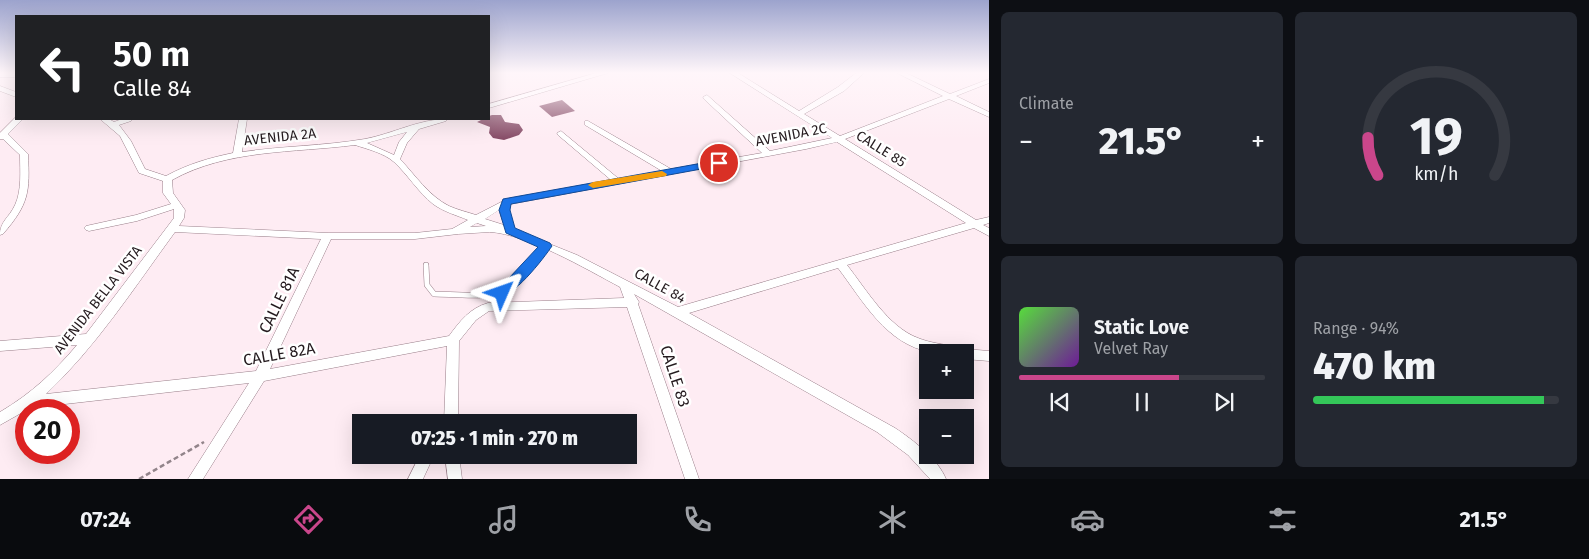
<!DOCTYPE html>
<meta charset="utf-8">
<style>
body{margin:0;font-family:"Fira Sans",sans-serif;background:#242831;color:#f1f3f6;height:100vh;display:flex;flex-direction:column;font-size:19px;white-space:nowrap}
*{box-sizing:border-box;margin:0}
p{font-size:16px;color:#9ea1a6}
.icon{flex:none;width:28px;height:28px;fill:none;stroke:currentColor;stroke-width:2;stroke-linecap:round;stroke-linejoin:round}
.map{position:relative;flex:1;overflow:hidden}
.side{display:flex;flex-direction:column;gap:12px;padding:12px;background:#0d0f14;width:600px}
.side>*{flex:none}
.guide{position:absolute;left:15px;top:15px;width:475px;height:105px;border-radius:0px;box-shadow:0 5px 20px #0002;background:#202124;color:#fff;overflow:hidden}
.controls{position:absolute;left:919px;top:344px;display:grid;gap:10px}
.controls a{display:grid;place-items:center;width:55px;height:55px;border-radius:0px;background:#171b24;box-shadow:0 5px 20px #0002;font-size:25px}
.speed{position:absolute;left:15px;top:399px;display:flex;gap:10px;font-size:25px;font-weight:700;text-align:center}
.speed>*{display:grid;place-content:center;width:65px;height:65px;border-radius:50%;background:#171b24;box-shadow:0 5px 20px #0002;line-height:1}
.speed .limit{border:8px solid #d22;background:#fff;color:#111}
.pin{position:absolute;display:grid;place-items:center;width:42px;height:42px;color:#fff;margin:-21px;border:2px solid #fff;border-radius:50%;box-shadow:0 1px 5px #0007}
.me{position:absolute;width:55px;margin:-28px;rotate:47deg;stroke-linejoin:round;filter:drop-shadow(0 0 4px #0008)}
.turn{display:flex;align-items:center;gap:18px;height:105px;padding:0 15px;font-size:22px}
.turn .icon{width:65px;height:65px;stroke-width:2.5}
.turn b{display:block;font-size:35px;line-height:42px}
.big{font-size:38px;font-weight:800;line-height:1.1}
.side .widget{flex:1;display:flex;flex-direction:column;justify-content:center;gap:8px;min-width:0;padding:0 18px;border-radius:8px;background:#242831}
.side .dial{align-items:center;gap:0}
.dial svg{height:130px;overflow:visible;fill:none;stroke:#363941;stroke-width:7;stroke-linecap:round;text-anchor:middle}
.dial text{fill:#f1f3f6;stroke:none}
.song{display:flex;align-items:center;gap:15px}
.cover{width:60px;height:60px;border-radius:8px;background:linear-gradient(135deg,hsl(110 70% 55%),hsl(280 70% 35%))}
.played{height:5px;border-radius:2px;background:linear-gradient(90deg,#ca468b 65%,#363941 65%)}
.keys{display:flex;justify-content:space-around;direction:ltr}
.heat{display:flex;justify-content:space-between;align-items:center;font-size:28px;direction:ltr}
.charge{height:8px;border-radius:4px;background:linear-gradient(90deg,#34c759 94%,#363941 0)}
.side .tiles{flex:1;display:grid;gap:12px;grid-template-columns:repeat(2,1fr)}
.trip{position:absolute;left:352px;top:414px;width:285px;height:50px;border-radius:0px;background:#171b24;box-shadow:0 5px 20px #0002;font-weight:800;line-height:50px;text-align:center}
.tabs{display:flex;height:80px;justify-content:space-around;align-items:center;background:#090b0e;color:#9ea1a6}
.tabs .icon{width:35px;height:35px}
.tabs .selected{color:#ca468b}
.tabs b{font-size:22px;color:#f1f3f6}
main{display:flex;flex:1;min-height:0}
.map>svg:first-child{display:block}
.building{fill:#854a65}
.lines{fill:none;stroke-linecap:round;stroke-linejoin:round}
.lane-casing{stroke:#997e89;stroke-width:6}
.street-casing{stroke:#997e89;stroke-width:1}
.path{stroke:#92848a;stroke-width:2.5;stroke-dasharray:5 3;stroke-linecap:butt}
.lane{stroke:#fff;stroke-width:5}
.street{fill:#fff;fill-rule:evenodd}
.route{fill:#1a73e8;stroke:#114b97}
.slow{fill:#f59e0b}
.labels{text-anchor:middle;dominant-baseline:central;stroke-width:5;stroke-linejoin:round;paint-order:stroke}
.street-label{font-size:14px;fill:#241a1e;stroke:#fff}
.near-street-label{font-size:16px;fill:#241a1e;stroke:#fff}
</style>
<main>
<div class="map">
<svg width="989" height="479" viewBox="0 0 989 479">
<rect width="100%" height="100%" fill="#feecf3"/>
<!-- building -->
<g class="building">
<path d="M 562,100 L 575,111 L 552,117 L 539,106 Z"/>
<path d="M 492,115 L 501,115 L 505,122 L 519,124 L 523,130 L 519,135 L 504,140 L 493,138 L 489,133 L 490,127 L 477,122 L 483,119 L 489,119 L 489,116 Z"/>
</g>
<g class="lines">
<!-- lane casing -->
<g class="lane-casing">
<path id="lane" d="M 426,265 L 427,285 L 434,294 C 454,294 495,300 511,287 L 546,246"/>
</g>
<!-- street casing -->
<g class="street-casing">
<g id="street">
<rect x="0" y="73" width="16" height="4"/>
<path d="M 596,73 L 608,73 L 489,108 L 489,104 Z"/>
<path d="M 730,73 L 738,73 L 799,111 L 838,87 L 856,73 L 864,73 L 844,91 L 804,114 L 840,136 L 943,96 L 897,73 L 906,73 L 950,94 L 989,79 L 989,83 L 956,96 L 989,112 L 989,117 L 949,99 L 845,139 L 976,220 L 989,217 L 989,223 L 983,225 L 989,228 L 989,236 L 974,228 L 847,265 C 866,289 888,327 918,338 C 930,343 943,344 956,347 L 961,350 L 965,349 L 989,351 L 989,361 L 965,359 L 965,352 C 954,352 941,354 930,352 C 886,344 863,301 838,268 L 689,313 L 895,428 C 913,440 938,459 946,479 L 930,479 L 908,455 L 877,432 L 634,294 L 639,302 L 638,304 L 699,479 L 685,479 L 627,307 L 489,311 L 476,320 L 459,341 L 458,422 L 444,422 L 447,346 L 264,381 L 203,479 L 188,479 L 249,383 L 30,408 L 0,425 L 0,412 C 32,393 53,373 77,345 L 0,351 L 0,341 L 86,334 L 174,218 L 174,209 L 137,221 L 89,231 L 86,230 L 84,228 L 86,226 L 136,215 L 171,204 L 163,193 L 163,181 L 139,173 L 120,136 L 100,119 L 109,119 L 114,122 L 122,119 L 132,119 L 131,121 L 119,125 L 131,141 L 145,169 L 166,176 C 188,164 209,158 233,153 L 239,119 L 247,119 L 242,152 C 282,146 324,146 365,139 C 392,134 419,119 447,119 L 446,121 L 419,129 L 407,143 L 400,159 C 415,175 429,196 449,206 C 458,210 467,212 476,215 L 507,199 L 611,180 L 558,135 L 557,133 L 561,131 L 619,179 L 662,171 L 585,125 L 585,121 L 588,121 L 671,169 L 762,153 L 704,99 L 703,97 L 707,95 L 770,151 L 832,138 ZM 407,132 L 399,142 L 394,155 L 367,143 ZM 837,142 L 966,223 L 678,307 L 577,255 L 515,230 L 509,210 L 511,204 L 806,149 ZM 355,145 C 367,149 384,153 394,162 C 408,175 418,192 433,204 C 444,212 456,215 468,220 L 452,229 L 415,233 L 328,233 L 179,226 L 184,218 L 185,210 L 173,193 L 172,180 C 228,149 293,153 355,145 ZM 499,210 L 504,225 L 485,219 ZM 477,223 L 486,226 L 470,227 ZM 175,232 L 321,239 L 256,371 L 46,394 C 96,347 134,288 175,232 ZM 490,232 C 527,234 586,269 620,287 L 624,298 L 488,303 C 470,308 460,321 449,336 L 270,369 L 331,239 L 415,239 L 458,234 Z"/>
<path d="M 0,86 L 16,92 L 16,97 L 0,91 Z"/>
<path d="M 16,117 L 16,119 L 23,119 L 8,134 L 28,154 C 30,192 29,204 3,234 L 0,235 C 0,221 9,218 15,205 C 22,190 20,171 20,155 L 3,139 L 0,139 L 0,133 Z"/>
<path d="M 420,455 L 434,455 L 423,479 L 408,479 Z"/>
<path d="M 445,455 L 459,455 L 462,479 L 448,479 Z"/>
</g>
</g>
<!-- path -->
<path class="path" d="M 139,479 L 204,442"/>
<!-- lane -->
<use href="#lane" class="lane"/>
<!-- street -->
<use href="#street" class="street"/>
</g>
<!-- sky -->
<linearGradient id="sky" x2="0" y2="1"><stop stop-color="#9ca3cd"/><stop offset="0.52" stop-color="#fff6fa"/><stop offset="1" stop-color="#fff6fa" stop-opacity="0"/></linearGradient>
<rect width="989" height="140" fill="url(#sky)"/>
<!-- route -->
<path class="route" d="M 719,160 L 723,161 L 723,165 L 511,204 L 510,210 L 515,228 L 550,243 L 552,246 C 544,258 511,301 497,296 L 495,293 L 538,247 L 506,233 L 499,210 L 503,199 Z"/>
<!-- slow -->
<path class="slow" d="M 662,171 L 667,174 L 666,176 L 593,188 L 588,185 L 593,182 Z"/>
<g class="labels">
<!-- street labels -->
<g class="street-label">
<text transform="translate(791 135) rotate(-11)">AVENIDA 2C</text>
<text transform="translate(280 137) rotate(-6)">AVENIDA 2A</text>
<text transform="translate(881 149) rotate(32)">CALLE 85</text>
<text transform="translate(660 286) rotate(29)">CALLE 84</text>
<text transform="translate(98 300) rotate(-52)">AVENIDA BELLA VISTA</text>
</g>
<!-- near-street labels -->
<g class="near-street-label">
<text transform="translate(279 300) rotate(-64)">CALLE 81A</text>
<text transform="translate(279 354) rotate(-10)">CALLE 82A</text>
<text transform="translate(675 376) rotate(72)">CALLE 83</text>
</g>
</g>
</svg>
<div class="controls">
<a>+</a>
<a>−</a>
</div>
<div class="speed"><div class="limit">20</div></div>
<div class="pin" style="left:719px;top:163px;background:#d93025"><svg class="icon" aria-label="arrive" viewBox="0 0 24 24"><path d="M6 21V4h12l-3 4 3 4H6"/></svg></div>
<svg class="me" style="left:502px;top:293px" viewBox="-20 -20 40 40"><path d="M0-17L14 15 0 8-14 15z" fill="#1a73e8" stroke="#fff" stroke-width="4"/></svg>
<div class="trip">07:25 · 1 min · 270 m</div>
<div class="guide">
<div class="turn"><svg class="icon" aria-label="left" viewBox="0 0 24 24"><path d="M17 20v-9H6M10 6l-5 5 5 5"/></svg><div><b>50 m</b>Calle 84</div></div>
</div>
</div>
<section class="side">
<div class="tiles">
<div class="widget"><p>Climate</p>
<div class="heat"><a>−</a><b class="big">21.5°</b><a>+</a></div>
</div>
<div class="widget dial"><svg viewBox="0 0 100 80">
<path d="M14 69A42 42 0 1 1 86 69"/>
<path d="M14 69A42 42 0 0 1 8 46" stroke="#ca468b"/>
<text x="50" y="56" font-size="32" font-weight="700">19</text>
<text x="50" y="72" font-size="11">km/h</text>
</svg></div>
<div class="widget">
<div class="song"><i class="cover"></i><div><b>Static Love</b><p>Velvet Ray</p></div></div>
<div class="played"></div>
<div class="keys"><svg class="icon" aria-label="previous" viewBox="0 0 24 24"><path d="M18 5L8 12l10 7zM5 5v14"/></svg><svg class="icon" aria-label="pause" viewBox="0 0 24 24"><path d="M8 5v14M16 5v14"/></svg><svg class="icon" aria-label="next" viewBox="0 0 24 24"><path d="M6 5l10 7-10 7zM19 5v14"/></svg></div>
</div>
<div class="widget"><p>Range · 94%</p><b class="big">470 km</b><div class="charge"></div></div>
</div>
</section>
</main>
<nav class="tabs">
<b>07:24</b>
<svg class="icon selected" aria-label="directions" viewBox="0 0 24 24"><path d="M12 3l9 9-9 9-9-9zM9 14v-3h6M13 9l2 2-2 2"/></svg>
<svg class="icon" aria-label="music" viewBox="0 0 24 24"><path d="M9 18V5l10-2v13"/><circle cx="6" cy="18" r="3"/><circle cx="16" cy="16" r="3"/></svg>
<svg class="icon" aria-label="phone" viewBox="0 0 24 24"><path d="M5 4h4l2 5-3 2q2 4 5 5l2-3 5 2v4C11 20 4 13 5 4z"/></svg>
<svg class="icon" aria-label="climate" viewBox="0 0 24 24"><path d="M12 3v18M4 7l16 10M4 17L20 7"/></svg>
<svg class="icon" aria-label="car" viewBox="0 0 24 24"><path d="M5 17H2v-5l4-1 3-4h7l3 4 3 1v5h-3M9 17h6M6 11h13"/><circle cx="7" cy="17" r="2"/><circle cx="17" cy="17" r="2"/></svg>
<svg class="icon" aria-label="filters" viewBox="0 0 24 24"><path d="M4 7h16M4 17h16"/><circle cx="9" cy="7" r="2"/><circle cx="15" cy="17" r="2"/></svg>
<b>21.5°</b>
</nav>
